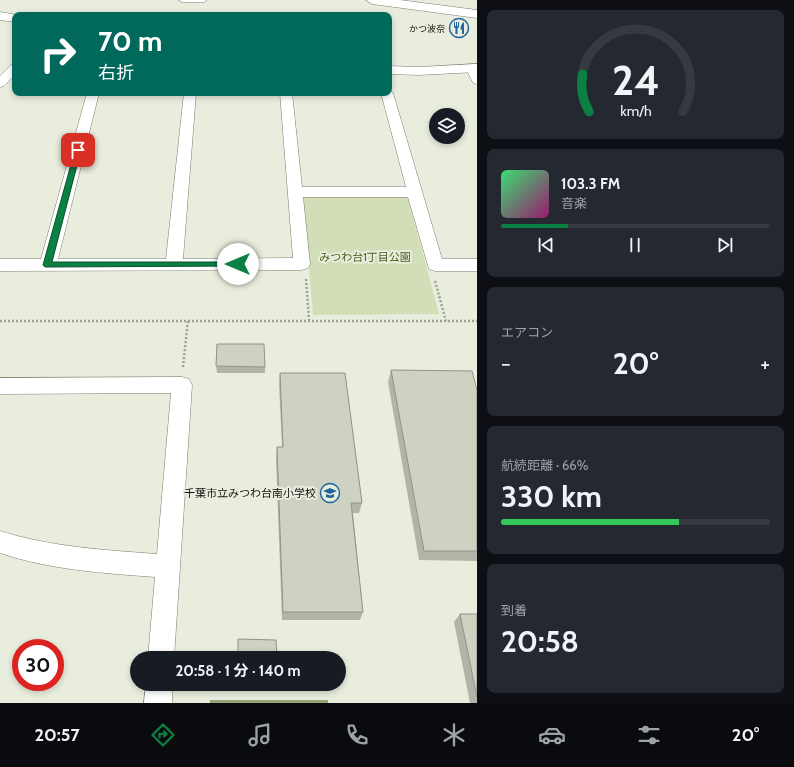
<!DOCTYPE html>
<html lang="ja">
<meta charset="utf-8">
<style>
body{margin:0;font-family:Cabin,"Noto Sans JP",sans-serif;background:#242831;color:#f1f3f6;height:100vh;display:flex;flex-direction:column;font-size:15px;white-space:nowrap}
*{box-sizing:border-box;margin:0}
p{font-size:13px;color:#9ea1a6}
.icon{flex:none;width:22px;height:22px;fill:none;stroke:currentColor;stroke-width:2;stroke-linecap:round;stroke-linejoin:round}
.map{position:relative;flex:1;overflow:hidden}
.sheet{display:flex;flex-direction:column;gap:10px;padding:10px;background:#0d0f14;width:317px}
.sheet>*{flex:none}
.hud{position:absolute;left:12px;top:12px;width:380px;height:84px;border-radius:8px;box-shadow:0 2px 6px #0003;background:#00695c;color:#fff;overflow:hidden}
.buttons{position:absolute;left:429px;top:108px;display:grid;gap:8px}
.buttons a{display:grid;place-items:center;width:36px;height:36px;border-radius:50%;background:#171b24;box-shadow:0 2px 6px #0003;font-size:20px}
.speed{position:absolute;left:12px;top:639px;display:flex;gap:8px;font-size:20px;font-weight:700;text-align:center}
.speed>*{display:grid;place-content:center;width:52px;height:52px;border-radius:50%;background:#171b24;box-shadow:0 2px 6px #0003;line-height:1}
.speed .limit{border:6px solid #d22;background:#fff;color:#111}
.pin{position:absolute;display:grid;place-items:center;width:34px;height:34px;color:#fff;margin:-17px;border-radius:8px;box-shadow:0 2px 6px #0006}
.me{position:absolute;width:44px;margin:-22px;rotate:270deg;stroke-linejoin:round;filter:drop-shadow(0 0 3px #0008)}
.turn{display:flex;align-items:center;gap:14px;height:84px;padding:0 20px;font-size:18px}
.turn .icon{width:52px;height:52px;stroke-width:2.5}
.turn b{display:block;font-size:28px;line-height:34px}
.big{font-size:30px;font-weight:700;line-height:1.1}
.sheet .widget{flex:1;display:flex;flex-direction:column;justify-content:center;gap:6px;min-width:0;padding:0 14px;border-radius:8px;background:#242831}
.sheet .dial{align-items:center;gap:0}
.dial svg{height:104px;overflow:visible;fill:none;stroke:#363941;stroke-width:7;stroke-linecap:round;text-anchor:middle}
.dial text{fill:#f1f3f6;stroke:none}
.song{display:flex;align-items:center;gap:12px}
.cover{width:48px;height:48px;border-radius:6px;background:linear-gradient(135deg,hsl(140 70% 55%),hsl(320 70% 35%))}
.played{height:4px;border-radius:2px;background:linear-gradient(90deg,#0b8043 25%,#363941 25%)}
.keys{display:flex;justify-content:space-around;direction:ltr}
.heat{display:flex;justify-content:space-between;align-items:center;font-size:22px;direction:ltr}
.charge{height:6px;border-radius:3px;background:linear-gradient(90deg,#34c759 66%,#363941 0)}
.trip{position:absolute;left:130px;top:651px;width:216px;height:40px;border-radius:20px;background:#171b24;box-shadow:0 2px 6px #0003;font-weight:700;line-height:40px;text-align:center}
.dock{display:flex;height:64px;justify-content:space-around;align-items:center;background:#090b0e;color:#9ea1a6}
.dock .icon{width:28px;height:28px}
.dock .on{color:#0b8043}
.dock b{font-size:18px;color:#f1f3f6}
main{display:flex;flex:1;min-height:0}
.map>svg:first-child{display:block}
.green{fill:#d2deb7}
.water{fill:#96a277}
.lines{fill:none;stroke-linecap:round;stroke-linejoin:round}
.lane-casing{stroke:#797e6f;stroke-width:1}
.street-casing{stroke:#797e6f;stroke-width:1}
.secondary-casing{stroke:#797e6f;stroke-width:1}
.path{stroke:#9da194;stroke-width:2.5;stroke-dasharray:2 2;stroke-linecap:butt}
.lane{fill:#fff;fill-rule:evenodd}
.street{fill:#fff;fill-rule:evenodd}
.secondary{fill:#fff;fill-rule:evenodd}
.wall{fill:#b0b5a7}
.building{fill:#cdd2c2;stroke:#909388}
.route{fill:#0b8043;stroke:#07532c}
.labels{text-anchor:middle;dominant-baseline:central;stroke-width:4;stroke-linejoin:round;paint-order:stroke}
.far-poi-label{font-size:9px;fill:#13150f;stroke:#e8eddd;text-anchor:end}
.park-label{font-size:11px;fill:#4d5d1a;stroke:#e8eddd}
.poi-label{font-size:11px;fill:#13150f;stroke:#e8eddd;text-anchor:end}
</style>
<main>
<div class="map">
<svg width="477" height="703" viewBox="0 0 477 703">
<rect width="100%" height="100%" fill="#e8eddd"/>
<!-- green -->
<path class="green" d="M 307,194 L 402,195 L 408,198 L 439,314 L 313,315 L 303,198 Z"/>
<!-- water -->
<rect class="water" x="210" y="700" width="118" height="3"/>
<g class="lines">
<!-- lane casing -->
<g class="lane-casing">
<path id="lane" d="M 179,0 L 207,0 L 204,2 L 182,2 Z"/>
</g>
<!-- street casing -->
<g class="street-casing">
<g id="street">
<path d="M 15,64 L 15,75 L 4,86 L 0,87 L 0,76 L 11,65 Z"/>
<path d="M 472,64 L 477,66 L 477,84 L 473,83 L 466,68 Z"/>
<path d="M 389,90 L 393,93 L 442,259 L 477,259 L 477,271 L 435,271 L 429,269 L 408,197 L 303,197 L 310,264 L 308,268 L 302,270 L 0,271 L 0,259 L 41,259 L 87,93 L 99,93 L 58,259 L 166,259 L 184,93 L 196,93 L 183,259 L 293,258 L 280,93 L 292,93 L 302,187 L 406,187 L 381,93 L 389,93 Z"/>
<path d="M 182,377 L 189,379 L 192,385 L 174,658 L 148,658 L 155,577 C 102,573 51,570 0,553 L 0,531 C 51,547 104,550 157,554 L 171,393 L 0,394 L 0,378 Z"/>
<path d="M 146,684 L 172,684 L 172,703 L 144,703 Z"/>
</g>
</g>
<!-- secondary casing -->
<g class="secondary-casing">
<g id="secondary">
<path d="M 366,0 L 400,0 L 477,10 L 477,18 L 372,4 Z"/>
<path d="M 0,12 L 18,15 L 15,15 L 15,22 L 0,20 Z"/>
<path d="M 477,64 L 477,72 L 419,75 L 389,74 L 389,66 L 419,67 Z"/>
</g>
</g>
<!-- path -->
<g class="path">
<path d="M 306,279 L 309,320"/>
<path d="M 435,281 L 446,321"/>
<path d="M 0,321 L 477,321"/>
<path d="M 183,367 L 188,320"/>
</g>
<!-- lane -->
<use href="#lane" class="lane"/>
<!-- street -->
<use href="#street" class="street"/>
<!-- secondary -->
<use href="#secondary" class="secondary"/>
</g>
<!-- wall -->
<g class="wall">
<path d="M 216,366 L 265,367 L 265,373 L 217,373 Z"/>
<path d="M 391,370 L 477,390 L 477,561 L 419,560 L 388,382 Z"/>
<path d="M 280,373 L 362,503 L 359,513 L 353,513 L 363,612 L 360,620 L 282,620 L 276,458 L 277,447 L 282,447 L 279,384 Z"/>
<path d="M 460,614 L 477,614 L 477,703 L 470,703 L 454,622 Z"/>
</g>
<!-- building -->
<g class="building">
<path d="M 217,344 L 264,344 L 265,367 L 216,366 Z"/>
<path d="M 391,370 L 472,371 L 477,390 L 477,551 L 424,551 Z"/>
<path d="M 280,373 L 345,373 L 362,503 L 351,503 L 363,612 L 283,612 L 277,447 L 283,447 Z"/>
<path d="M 460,614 L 477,614 L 477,697 Z"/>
<path d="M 238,639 L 276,640 L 277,658 L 238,658 Z"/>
</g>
<!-- route -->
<path class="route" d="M 78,148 L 81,150 L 52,262 L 238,262 L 242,264 L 241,266 L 45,267 L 43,265 L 75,150 Z"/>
<!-- icons -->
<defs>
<g id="restaurant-ring" transform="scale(1)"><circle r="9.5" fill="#e8eddd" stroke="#22669b" stroke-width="1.5"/><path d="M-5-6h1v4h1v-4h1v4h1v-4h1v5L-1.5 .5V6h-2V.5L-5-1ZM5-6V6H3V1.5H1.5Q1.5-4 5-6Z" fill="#22669b"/></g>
<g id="school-ring" transform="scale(1)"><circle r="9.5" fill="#e8eddd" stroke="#22669b" stroke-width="1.5"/><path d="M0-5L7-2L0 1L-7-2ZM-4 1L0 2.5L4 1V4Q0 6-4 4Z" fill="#22669b"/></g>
</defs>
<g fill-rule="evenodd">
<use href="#restaurant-ring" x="459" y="28"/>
<use href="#school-ring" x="330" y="493"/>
</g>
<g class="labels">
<!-- far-poi labels -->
<g class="far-poi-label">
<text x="445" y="28">かつ波奈</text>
</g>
<!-- park labels -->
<g class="park-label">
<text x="365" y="257">みつわ台1丁目公園</text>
</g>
<!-- poi labels -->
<g class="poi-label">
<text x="316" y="493">千葉市立みつわ台南小学校</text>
</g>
</g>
</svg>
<div class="buttons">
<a><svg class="icon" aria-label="layers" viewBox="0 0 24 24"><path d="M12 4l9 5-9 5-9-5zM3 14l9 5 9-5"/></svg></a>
</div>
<div class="speed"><div class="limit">30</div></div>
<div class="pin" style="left:78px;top:150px;background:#d93025"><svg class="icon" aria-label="arrive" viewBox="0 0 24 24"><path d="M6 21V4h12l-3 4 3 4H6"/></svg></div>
<svg class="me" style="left:238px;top:264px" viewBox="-20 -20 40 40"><circle r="19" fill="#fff"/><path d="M0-13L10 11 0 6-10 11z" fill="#0b8043"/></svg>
<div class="trip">20:58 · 1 分 · 140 m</div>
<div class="hud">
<div class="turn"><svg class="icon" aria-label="right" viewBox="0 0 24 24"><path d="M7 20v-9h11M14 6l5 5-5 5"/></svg><div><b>70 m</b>右折</div></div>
</div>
</div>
<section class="sheet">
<div class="widget dial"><svg viewBox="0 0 100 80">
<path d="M14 69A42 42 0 1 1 86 69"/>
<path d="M14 69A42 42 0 0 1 9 40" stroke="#0b8043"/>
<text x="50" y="56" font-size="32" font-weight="700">24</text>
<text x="50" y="72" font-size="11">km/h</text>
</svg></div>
<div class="widget">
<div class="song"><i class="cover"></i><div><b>103.3 FM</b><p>音楽</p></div></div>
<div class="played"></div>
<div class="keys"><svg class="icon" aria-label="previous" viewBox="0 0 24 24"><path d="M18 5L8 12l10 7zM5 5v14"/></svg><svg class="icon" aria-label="pause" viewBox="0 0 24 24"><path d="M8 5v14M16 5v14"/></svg><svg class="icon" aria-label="next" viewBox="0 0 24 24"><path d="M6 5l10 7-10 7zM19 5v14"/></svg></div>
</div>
<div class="widget"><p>エアコン</p>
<div class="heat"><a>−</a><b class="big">20°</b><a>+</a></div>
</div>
<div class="widget"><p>航続距離 · 66%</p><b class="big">330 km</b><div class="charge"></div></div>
<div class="widget"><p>到着</p><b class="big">20:58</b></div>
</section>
</main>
<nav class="dock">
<b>20:57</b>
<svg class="icon on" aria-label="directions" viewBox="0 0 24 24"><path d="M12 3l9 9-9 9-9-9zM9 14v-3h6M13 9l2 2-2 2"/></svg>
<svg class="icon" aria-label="music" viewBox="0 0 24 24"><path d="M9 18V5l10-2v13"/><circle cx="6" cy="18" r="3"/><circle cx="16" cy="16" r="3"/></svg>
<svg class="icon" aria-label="phone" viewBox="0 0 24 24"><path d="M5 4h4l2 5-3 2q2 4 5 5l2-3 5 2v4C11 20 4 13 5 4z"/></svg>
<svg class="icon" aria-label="climate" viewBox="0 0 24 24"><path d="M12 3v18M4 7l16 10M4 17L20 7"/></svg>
<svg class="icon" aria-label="car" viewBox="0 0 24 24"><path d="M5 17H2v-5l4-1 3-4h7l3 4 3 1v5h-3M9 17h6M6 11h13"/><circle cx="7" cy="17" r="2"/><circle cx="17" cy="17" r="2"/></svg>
<svg class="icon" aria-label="filters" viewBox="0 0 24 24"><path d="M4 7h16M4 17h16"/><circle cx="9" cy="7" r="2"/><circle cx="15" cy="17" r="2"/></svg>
<b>20°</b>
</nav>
